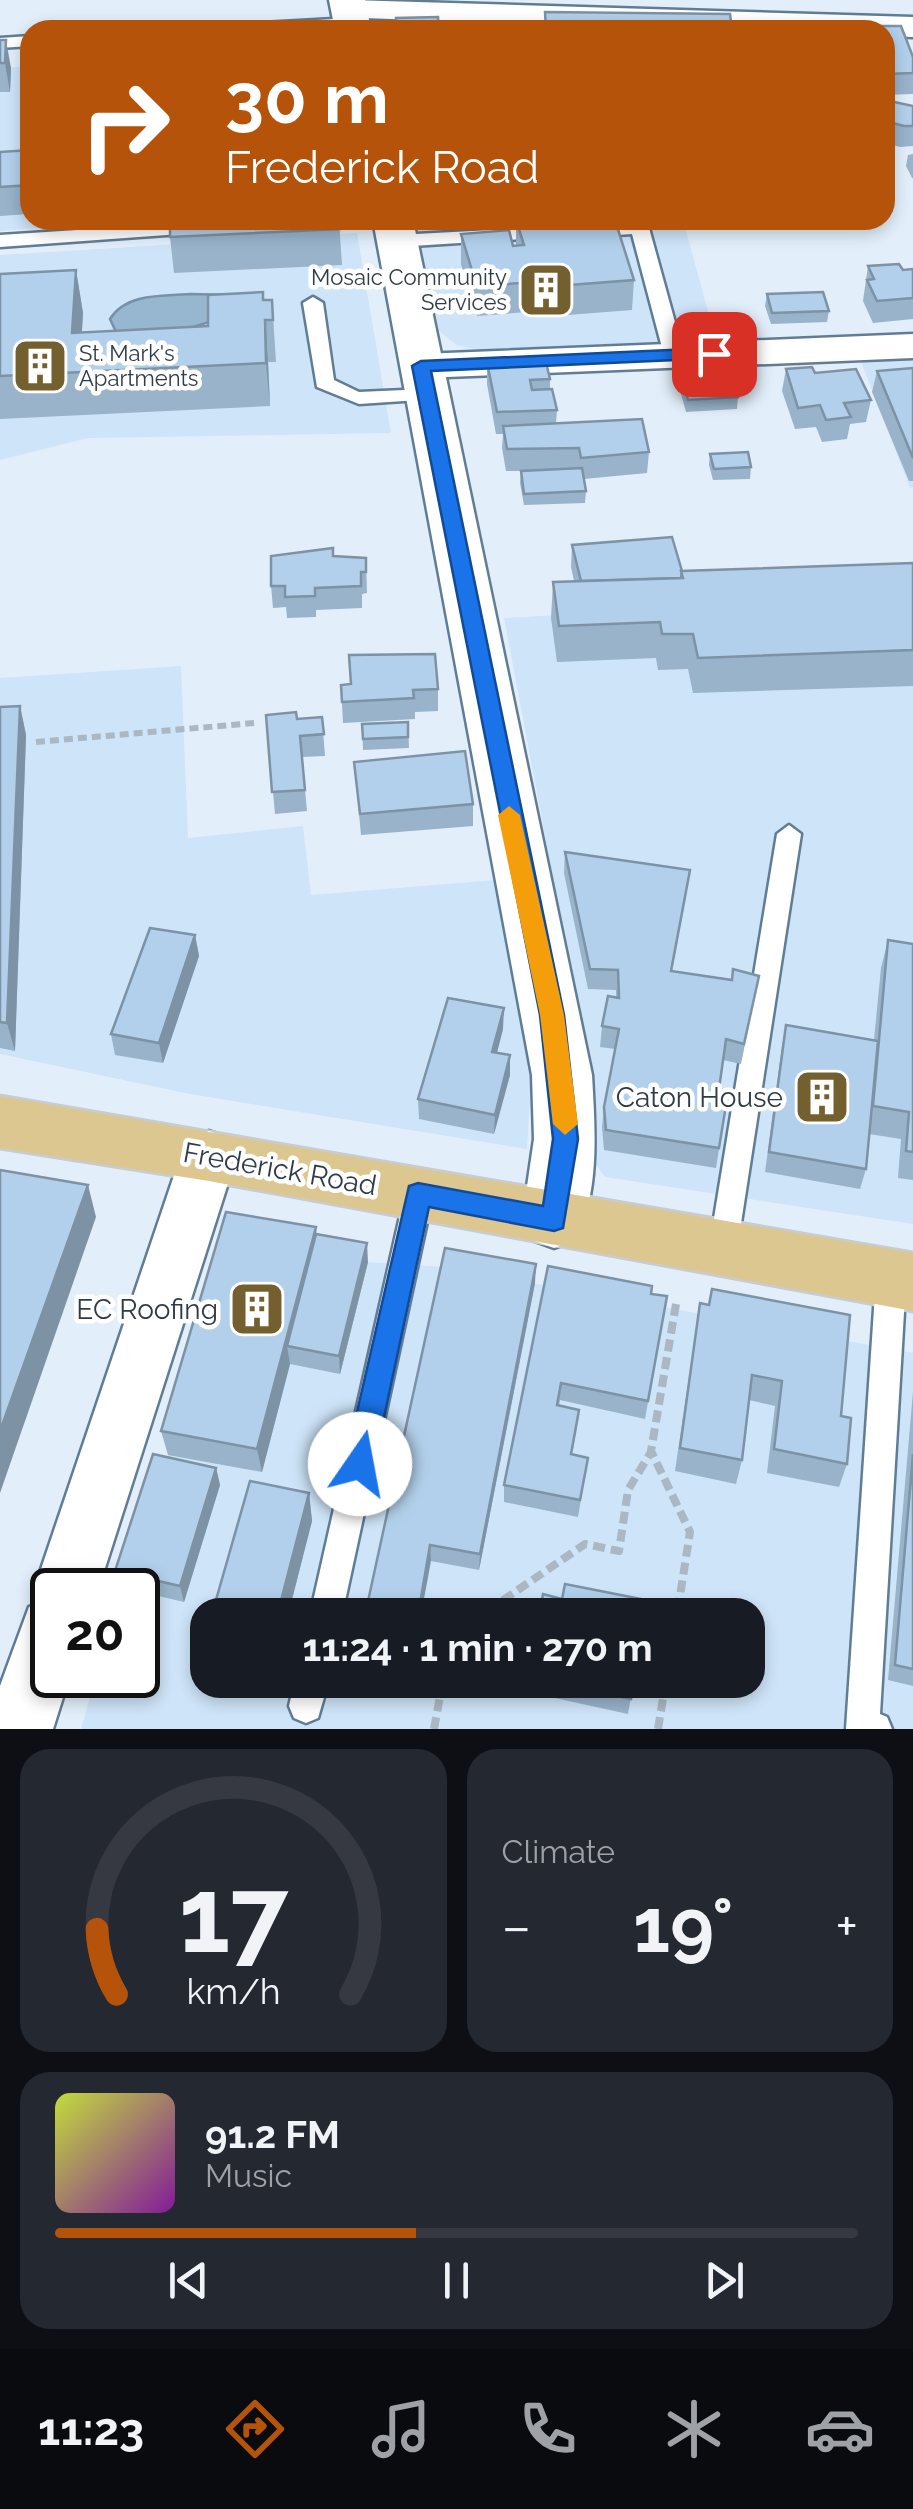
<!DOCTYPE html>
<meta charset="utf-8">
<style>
body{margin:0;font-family:Raleway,sans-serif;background:#242831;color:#f1f3f6;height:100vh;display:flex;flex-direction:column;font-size:38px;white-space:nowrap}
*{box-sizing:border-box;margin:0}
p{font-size:32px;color:#9ea1a6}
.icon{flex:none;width:55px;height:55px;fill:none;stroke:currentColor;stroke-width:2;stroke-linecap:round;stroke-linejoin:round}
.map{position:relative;height:1729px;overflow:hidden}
.panel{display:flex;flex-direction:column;gap:20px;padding:20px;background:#0d0f14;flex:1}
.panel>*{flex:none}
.hud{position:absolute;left:20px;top:20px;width:875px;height:210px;border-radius:30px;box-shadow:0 5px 15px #0003;background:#b45309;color:#fff;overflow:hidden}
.speed{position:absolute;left:30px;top:1568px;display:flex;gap:20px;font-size:50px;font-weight:700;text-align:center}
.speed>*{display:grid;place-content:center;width:130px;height:130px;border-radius:50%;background:#171b24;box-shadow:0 5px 15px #0003;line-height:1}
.speed .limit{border:5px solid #111;border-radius:15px;background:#fff;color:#111}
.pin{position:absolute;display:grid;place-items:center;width:85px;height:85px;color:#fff;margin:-42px;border-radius:20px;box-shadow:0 5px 15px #0006}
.me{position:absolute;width:110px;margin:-55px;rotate:12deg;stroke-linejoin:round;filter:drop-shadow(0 0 8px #0008)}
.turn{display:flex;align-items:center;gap:35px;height:210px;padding:0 40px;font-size:45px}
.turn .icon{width:130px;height:130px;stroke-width:2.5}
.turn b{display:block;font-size:70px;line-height:85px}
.big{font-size:75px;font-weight:700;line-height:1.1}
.panel .tile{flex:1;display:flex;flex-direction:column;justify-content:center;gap:15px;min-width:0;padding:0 35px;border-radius:30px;background:#242831}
.panel .dial{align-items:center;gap:0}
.dial svg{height:260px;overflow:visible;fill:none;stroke:#363941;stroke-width:7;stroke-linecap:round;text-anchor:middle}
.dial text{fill:#f1f3f6;stroke:none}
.song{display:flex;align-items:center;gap:30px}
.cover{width:120px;height:120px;border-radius:15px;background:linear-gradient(135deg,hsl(70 70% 55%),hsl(290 70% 35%))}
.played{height:10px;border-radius:5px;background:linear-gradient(90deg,#b45309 45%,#363941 45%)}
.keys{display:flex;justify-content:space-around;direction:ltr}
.heat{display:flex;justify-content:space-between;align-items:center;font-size:55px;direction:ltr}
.panel .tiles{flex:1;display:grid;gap:20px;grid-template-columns:1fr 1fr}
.tile:last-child{grid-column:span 2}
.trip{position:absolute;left:190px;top:1598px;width:575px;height:100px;border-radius:30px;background:#171b24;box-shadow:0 5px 15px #0003;font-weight:700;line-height:100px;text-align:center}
.tab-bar{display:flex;height:160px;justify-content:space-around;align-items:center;background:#090b0e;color:#9ea1a6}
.tab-bar .icon{width:70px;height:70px}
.tab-bar .active{color:#b45309}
.tab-bar b{font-size:45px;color:#f1f3f6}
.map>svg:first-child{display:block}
.built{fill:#cee4f8;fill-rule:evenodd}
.water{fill:#97b6d0;stroke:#7891a7;stroke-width:2.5}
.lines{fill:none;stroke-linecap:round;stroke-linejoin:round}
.service-casing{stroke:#617d95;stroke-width:5}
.minor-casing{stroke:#617d95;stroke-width:5}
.tertiary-casing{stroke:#617d95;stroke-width:5}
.primary-casing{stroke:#c9cccf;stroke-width:5}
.path-far1{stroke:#abb7c2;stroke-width:6;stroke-dasharray:9 5;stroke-linecap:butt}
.path{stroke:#abb7c2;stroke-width:8;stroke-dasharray:12 6;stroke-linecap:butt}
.service{fill:#fff;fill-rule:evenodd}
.minor{fill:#fff;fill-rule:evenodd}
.tertiary{fill:#fff;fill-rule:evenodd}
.primary{fill:#ddc790;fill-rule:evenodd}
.wall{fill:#99b3ca}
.shaded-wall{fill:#7d92a4}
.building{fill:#b2d0eb;stroke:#7d92a4;stroke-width:2.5}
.route{fill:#1a73e8;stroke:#114b97;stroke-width:2.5}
.slow{fill:#f59e0b}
.labels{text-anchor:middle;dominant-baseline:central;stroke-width:9;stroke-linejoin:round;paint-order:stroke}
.far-poi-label{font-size:22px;fill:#2f3b46;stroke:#fff;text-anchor:end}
.poi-label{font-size:28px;fill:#2f3b46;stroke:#fff;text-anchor:end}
.street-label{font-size:28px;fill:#2f3b46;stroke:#fff}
</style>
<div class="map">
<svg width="913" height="1729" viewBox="0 0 913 1729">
<rect width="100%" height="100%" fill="#e2effa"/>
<!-- built -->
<g class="built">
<path d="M 30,66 L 30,220 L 141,220 L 0,231 L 0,68 Z"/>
<path d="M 413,220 L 683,220 L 717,344 L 479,350 L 457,345 L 439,331 Z"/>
<path d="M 357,233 L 391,433 L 88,438 L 0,460 L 0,255 Z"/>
<path d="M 913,356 L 913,487 L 910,488 L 860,359 Z"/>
<path d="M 913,596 L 913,1224 L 605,1177 L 597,1166 L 573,984 L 504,618 Z"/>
<path d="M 181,666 L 188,838 L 303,826 L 311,895 L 496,880 L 531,1076 L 527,1149 L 190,1094 L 0,1054 L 0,678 Z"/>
<path d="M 368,1262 L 445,1267 L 913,1353 L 913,1729 L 81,1729 L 96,1675 L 138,1675 L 138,1590 L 119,1590 L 168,1455 ZM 208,1615 L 748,1615 L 748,1680 L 208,1680 Z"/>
</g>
<!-- water -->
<path class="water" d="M 190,294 L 233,295 L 229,316 L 173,333 L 117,334 L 110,319 C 126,293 163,296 190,294 Z"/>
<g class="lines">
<!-- service casing -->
<g class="service-casing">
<g id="service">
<path d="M 352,18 L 358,20 L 358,26 L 220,30 L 228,25 Z"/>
<path d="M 30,36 L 30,46 L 0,48 L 0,38 Z"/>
<path d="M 201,222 L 208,224 L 208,232 L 0,247 L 0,235 Z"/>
<path d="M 640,222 L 649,228 L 684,355 L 681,359 L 667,359 L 664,355 L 632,234 L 587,237 L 578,231 L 587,225 Z"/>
<path d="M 547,227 L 556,233 L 554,237 L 397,247 L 388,241 L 397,235 Z"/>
<path d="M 313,297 L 323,303 L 334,380 L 359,392 L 427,389 L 434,391 L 434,399 L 359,404 L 317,387 L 303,303 Z"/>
<path d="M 789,825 L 801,834 L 737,1249 L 733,1258 L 723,1262 L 713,1258 L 709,1249 L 777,834 Z"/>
<path d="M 419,1182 L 429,1185 L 433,1194 L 342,1615 L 310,1615 L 405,1194 L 409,1185 Z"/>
<path d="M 891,1266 L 901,1270 L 906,1279 L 880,1714 L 887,1717 L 892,1729 L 846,1729 L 876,1279 L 881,1270 Z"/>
<path d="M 295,1680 L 329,1680 L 318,1718 L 306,1723 L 294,1718 L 289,1706 Z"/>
</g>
</g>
<!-- minor casing -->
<g class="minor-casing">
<g id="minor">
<path d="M 349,0 L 913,17 L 913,37 L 885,36 L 885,30 L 688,30 L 338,17 L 333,10 Z"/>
<path d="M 913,334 L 913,358 L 421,378 L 407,375 L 401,366 L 407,357 L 421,354 Z"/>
<path d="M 209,1131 L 229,1138 L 237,1155 L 98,1590 L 52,1590 L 52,1675 L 70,1675 L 53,1729 L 0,1729 L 0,1686 L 29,1607 L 39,1603 L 34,1590 L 181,1155 L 189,1138 Z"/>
</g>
</g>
<!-- tertiary casing -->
<g class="tertiary-casing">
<g id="tertiary">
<path d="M 329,0 L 365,0 L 371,30 L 335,30 Z"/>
<path d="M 373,220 L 413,220 L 592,1075 C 595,1129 600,1190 576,1240 L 554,1248 L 532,1240 L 522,1220 L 534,1139 L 532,1075 Z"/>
</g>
</g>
<!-- primary casing -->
<g class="primary-casing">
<path id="primary" d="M 0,1096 L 913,1253 L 913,1311 L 209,1181 L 0,1148 Z"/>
</g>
<!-- path-far1 -->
<path class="path-far1" d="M 36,742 L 254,723"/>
<!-- path -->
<g class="path">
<path d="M 676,1304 L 651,1451 L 690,1532 L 677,1615"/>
<path d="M 456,1615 L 457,1609 L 493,1607 L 585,1544 L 619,1551 L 628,1490 L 651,1452"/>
<path d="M 434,1729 L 443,1680"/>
<path d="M 658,1729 L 666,1680"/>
</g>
<!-- service -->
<use href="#service" class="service"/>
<!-- minor -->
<use href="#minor" class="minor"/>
<!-- tertiary -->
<use href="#tertiary" class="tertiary"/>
<!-- primary -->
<use href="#primary" class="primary"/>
</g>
<!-- wall -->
<g class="wall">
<path d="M 866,26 L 901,26 L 913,57 L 913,94 L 885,95 L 885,30 L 865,30 Z"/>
<path d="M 0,40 L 11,68 L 10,92 L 0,92 Z"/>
<path d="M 885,100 L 913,106 L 913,146 L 900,147 L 885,143 Z"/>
<path d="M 30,150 L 30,214 L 0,216 L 0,152 Z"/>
<path d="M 913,154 L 913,178 L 912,178 L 906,166 L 908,155 Z"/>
<path d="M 339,220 L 342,265 L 174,273 L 170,237 Z"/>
<path d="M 516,220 L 634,280 L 632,310 L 542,317 L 540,311 L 477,316 L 461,264 L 461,234 L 516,246 Z"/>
<path d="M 868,266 L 913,271 L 913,319 L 873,323 L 863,301 Z"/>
<path d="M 76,270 L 83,313 L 82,332 L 208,326 L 264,300 L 272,300 L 276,362 L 268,362 L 270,406 L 0,419 L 0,274 Z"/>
<path d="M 767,294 L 829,311 L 827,322 L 771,324 L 765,306 Z"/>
<path d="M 687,361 L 738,397 L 737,409 L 686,412 L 681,394 L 683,382 L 689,382 L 686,373 Z"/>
<path d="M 487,362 L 550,379 L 550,389 L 557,410 L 556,423 L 649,452 L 647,473 L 584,479 L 586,491 L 585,503 L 524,505 L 520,483 L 521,471 L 506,471 L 502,448 L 503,434 L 496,434 L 487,384 Z"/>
<path d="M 913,368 L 913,481 L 909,481 L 872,392 L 877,371 Z"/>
<path d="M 786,369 L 815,373 L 871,400 L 866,422 L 850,424 L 847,439 L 822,442 L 816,427 L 795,429 L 782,391 Z"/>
<path d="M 710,454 L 751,467 L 750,479 L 713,480 L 709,465 Z"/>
<path d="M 572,545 L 682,571 L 913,563 L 913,686 L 693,693 L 688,669 L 658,670 L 656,658 L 557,662 L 551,618 L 553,582 L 574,581 L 571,567 Z"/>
<path d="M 334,556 L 366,558 L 367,593 L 362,594 L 362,608 L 316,610 L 316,617 L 287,618 L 286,607 L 273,608 L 271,586 Z"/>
<path d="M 341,685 L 438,689 L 438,711 L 415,712 L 415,719 L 343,723 Z"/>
<path d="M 20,706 L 26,735 L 15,1051 L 0,1048 L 0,707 Z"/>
<path d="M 266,715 L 297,719 L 322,717 L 325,756 L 302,757 L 307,811 L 275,814 Z"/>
<path d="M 408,722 L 409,748 L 363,750 L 362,724 Z"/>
<path d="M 354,762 L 473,804 L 473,826 L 361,835 Z"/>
<path d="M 565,852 L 687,891 L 672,971 L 732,980 L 759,976 L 741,1064 L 723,1060 L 717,1103 L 726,1105 L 716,1168 L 604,1150 L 602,1127 L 604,1107 L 615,1049 L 600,1047 L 602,1026 L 616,998 L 616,990 L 588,989 L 564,873 Z"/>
<path d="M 195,935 L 199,956 L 163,1063 L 115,1055 L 111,1034 Z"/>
<path d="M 888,940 L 913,944 L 913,1180 L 898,1178 L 901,1139 L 869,1134 L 866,1169 L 860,1189 L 765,1172 L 782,1046 L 786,1025 L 874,1040 L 881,968 Z"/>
<path d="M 503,1029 L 497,1052 L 510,1075 L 494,1134 L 419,1119 L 418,1099 Z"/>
<path d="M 316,1234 L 368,1262 L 340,1374 L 290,1364 L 262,1472 L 168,1455 L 161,1431 Z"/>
<path d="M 548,1266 L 651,1294 L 667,1296 L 645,1419 L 560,1400 L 559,1406 L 577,1427 L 572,1455 L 588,1458 L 578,1517 L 504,1502 L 504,1485 Z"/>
<path d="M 535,1283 L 479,1570 L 431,1561 L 365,1615 Z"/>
<path d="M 700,1303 L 841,1416 L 847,1464 L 839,1487 L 767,1473 L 775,1406 L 749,1400 L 742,1460 L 736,1484 L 675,1471 Z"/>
<path d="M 913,1392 L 913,1686 L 888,1680 Z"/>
<path d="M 216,1468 L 220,1485 L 184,1602 L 120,1587 L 115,1571 Z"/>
<path d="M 309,1493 L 312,1521 L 288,1615 L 220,1615 L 216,1600 Z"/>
<path d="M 528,1680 L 634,1680 L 628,1714 L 527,1692 Z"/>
</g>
<!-- shaded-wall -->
<g class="shaded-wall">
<path d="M 6,40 L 11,68 L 10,92 L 5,63 Z"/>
<path d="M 76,270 L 83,313 L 79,375 L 72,333 Z"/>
<path d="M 265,320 L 268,362 L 270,406 L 266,363 Z"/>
<path d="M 20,706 L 26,735 L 15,1051 L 7,1023 Z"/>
<path d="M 195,935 L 199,956 L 163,1063 L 159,1043 Z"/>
<path d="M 504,1008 L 503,1029 L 492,1072 L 492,1052 Z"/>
<path d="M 510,1055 L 510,1075 L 494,1134 L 495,1115 Z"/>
<path d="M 88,1185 L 96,1217 L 0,1493 L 0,1431 Z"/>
<path d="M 316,1227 L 318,1253 L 287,1346 L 290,1364 L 262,1472 L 257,1449 Z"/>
<path d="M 367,1243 L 368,1262 L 340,1374 L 339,1356 Z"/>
<path d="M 536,1264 L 535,1283 L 479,1570 L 480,1554 Z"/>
<path d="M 216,1468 L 220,1485 L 184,1602 L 180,1586 Z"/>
<path d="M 309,1493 L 312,1521 L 288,1615 L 278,1615 Z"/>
<path d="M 430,1545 L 431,1561 L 421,1615 L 418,1615 Z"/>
</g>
<!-- building -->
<g class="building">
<path d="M 545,12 L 730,14 L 732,30 L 546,30 Z"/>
<path d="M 438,17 L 439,30 L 397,30 L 396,18 Z"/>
<path d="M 818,23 L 820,30 L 784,30 L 782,24 Z"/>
<path d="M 866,26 L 901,26 L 913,57 L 913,73 L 885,74 L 885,30 L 867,30 Z"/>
<path d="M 0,40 L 6,40 L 5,63 L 0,63 Z"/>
<path d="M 885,100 L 913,106 L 913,126 L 904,126 L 885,121 Z"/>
<path d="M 30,150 L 30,185 L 0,187 L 0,152 Z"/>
<path d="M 170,220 L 339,220 L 340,229 L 170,237 Z"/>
<path d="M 516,220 L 615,220 L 634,280 L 543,287 L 541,281 L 477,287 L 461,234 L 509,230 L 513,246 L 524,245 Z"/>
<path d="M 899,264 L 903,270 L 912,269 L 913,271 L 913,298 L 877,301 L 867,280 L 874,279 L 868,266 Z"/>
<path d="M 76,270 L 72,333 L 208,326 L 208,295 L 263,292 L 263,300 L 272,300 L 273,320 L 265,320 L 266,363 L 0,376 L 0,274 Z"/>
<path d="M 823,292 L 829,311 L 772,313 L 767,294 Z"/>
<path d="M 545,358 L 550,379 L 530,380 L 532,390 L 552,389 L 557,410 L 497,412 L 487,362 Z"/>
<path d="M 726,359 L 738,397 L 688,400 L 683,382 L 694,382 L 687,361 Z"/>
<path d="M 812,367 L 815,373 L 856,369 L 871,400 L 844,403 L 851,417 L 826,420 L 820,405 L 798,408 L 786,369 Z"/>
<path d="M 913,368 L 913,458 L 877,371 Z"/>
<path d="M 642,419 L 649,452 L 581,458 L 579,448 L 507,449 L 503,426 Z"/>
<path d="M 748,452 L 751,467 L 714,469 L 710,454 Z"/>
<path d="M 582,468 L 586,491 L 524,494 L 521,471 Z"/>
<path d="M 672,537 L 682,571 L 681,578 L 581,581 L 572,545 Z"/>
<path d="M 333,548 L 333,556 L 366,558 L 366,572 L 361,572 L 361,586 L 315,588 L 315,596 L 285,597 L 285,586 L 271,586 L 271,556 Z"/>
<path d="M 913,563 L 913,650 L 698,658 L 693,634 L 662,634 L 660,622 L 559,626 L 553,582 L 683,578 L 681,571 Z"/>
<path d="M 435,654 L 438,689 L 413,690 L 414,698 L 342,702 L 341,685 L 351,684 L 349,655 Z"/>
<path d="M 20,706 L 7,1023 L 0,1022 L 0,707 Z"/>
<path d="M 296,712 L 297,719 L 322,717 L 324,734 L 300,736 L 305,790 L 272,792 L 266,715 Z"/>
<path d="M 408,722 L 408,737 L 363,739 L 362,724 Z"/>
<path d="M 465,751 L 473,804 L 360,814 L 354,762 Z"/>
<path d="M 565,852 L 690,870 L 671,971 L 732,980 L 733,969 L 759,976 L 744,1044 L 726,1039 L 717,1103 L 726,1105 L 719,1148 L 606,1130 L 604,1107 L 619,1029 L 602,1026 L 608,996 L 619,998 L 618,970 L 590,969 Z"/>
<path d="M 150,928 L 195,935 L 159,1043 L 111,1034 Z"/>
<path d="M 888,940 L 913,944 L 913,1152 L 906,1151 L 909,1112 L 873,1106 Z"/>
<path d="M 448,998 L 504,1008 L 492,1052 L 510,1055 L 495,1115 L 418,1099 Z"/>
<path d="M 786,1025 L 878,1041 L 866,1169 L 769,1152 Z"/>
<path d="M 0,1170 L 88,1185 L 0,1431 Z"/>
<path d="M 226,1212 L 316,1227 L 257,1449 L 161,1431 Z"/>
<path d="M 316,1234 L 367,1243 L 339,1356 L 287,1346 Z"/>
<path d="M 445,1248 L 536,1264 L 480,1554 L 430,1545 L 418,1615 L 365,1615 Z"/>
<path d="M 548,1266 L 652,1286 L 651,1294 L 667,1296 L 648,1401 L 561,1383 L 557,1405 L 579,1410 L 571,1454 L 588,1458 L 580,1500 L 504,1485 Z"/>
<path d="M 712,1289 L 850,1315 L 841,1416 L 851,1418 L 847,1464 L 774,1449 L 782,1381 L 752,1375 L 742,1460 L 680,1448 L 700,1303 L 709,1305 Z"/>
<path d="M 153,1454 L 216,1468 L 180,1586 L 115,1571 Z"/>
<path d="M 913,1454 L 913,1669 L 895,1665 Z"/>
<path d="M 250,1481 L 309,1493 L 278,1612 L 216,1600 Z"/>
<path d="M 565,1584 L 646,1600 L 643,1615 L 539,1615 L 543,1594 L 562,1599 Z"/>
<path d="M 539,1680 L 634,1680 L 631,1699 Z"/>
</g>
<!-- route -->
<path class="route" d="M 714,348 L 720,350 L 720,358 L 431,371 L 564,1015 L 578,1139 L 563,1228 L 554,1231 L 429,1207 L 374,1464 L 370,1473 L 360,1477 L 349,1473 L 345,1464 L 409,1186 L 418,1183 L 543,1206 L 553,1139 L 540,1015 L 412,366 L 421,361 Z"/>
<!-- slow -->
<path class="slow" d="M 509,806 L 520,815 L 564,1015 L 578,1124 L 565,1135 L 553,1124 L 540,1015 L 498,815 Z"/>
<!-- icons -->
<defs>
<g id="building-square" transform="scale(2.875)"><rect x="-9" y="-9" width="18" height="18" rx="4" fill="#74602f" stroke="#fff"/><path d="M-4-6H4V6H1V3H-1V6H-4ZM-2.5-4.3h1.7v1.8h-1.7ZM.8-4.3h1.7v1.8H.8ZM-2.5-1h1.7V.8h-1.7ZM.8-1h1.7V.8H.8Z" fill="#fff"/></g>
</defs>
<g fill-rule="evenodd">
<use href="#building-square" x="546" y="290"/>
<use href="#building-square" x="40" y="366"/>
<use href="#building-square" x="822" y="1097"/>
<use href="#building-square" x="257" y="1309"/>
</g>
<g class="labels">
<!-- far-poi labels -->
<g class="far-poi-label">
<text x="507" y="277">Mosaic Community<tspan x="507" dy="25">Services</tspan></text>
<text x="79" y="353" text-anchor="start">St. Mark's<tspan x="79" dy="25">Apartments</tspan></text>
</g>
<!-- poi labels -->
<g class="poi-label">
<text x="783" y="1097">Caton House</text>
<text x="218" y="1309">EC Roofing</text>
</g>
<!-- street labels -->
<g class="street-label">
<text transform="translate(280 1169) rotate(10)">Frederick Road</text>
</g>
</g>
</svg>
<div class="speed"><div class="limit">20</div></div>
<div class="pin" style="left:714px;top:354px;background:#d93025"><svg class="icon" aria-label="arrive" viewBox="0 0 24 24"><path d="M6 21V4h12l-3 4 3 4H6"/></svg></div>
<svg class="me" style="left:360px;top:1464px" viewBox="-20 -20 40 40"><circle r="19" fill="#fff"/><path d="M0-13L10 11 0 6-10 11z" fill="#1a73e8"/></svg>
<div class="trip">11:24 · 1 min · 270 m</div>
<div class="hud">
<div class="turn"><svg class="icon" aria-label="right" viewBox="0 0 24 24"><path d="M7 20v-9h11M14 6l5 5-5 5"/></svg><div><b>30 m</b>Frederick Road</div></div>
</div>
</div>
<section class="panel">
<div class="tiles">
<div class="tile dial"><svg viewBox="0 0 100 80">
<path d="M14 69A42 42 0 1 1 86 69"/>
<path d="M14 69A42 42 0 0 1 8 49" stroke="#b45309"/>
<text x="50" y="56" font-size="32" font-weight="700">17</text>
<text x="50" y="72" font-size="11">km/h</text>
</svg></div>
<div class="tile"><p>Climate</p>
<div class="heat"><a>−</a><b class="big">19°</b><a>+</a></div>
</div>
<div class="tile">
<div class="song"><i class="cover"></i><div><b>91.2 FM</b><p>Music</p></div></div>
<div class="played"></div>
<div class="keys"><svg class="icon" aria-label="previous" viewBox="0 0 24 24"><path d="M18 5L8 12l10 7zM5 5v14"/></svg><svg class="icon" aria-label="pause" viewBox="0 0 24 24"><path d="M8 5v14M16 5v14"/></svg><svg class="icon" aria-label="next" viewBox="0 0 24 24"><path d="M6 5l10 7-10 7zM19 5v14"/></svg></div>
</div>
</div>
</section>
<nav class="tab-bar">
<b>11:23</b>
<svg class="icon active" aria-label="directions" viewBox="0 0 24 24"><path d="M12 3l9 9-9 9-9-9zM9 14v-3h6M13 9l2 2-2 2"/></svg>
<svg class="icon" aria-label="music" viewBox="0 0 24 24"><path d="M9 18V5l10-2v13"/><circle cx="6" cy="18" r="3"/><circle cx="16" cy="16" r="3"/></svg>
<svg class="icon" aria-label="phone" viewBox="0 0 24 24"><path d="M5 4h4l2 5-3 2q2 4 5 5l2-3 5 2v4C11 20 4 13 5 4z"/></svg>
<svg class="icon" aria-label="climate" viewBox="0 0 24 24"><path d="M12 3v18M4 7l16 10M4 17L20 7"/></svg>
<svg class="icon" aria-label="car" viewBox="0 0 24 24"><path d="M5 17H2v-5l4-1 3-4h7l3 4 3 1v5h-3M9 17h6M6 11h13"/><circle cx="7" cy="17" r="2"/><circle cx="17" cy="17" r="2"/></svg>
</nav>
